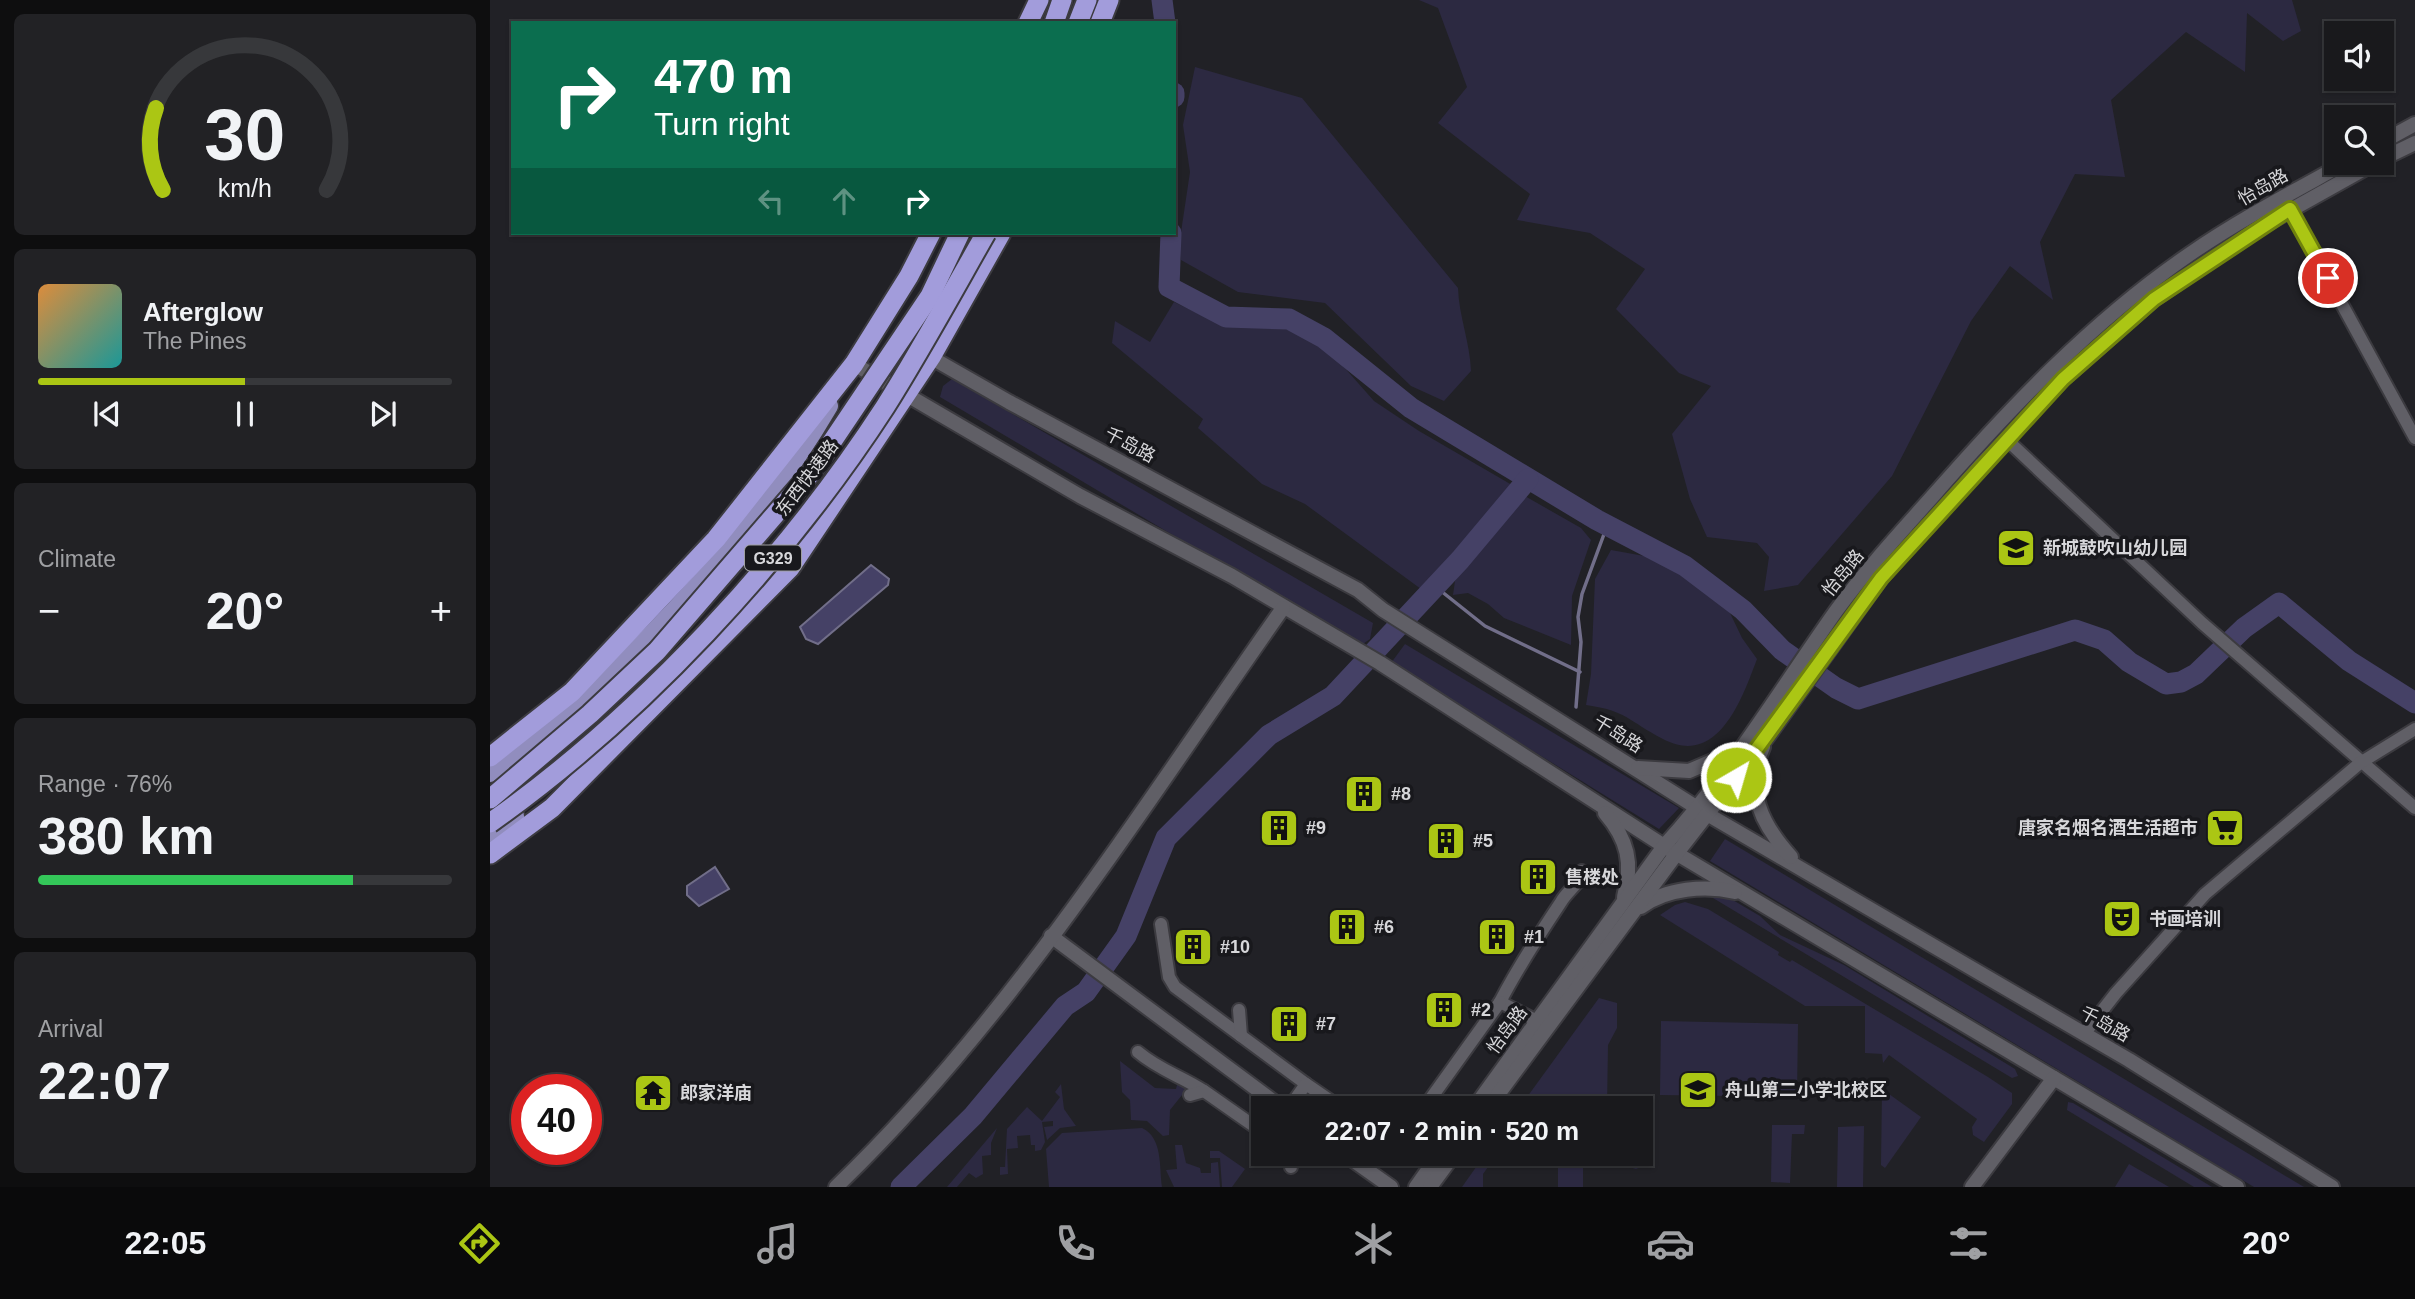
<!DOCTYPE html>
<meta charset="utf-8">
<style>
body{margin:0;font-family:Helvetica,"Noto Sans SC",sans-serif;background:#222225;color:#f1f3f6;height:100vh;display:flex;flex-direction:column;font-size:26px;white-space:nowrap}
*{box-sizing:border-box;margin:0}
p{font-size:23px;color:#9fa0a3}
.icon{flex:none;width:38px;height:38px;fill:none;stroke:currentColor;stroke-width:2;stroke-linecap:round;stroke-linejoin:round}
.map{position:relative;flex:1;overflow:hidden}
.side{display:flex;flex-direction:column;gap:14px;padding:14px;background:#0e0e0f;width:490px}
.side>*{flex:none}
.top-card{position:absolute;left:21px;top:21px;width:665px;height:214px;border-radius:0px;box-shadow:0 2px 5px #0004,0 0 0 2px #37383b;background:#0b6e4f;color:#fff;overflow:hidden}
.tools{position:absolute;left:1834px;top:21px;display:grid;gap:14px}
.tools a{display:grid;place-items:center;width:70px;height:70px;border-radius:0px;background:#19191c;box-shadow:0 2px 5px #0004,0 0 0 2px #37383b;font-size:35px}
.speed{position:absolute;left:21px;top:1074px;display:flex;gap:14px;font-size:35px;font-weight:700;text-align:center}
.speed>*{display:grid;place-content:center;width:91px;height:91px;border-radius:50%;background:#19191c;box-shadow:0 2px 5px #0004,0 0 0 2px #37383b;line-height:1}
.speed .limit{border:10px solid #d22;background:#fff;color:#111}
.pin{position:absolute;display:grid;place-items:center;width:60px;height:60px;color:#fff;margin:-30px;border:4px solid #fff;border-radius:50%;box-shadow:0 2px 7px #0007}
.me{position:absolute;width:77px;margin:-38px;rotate:38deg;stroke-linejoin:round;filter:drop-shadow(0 0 5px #0008)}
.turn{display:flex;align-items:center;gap:24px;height:147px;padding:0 28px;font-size:32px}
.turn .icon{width:91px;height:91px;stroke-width:2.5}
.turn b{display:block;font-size:49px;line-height:60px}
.lanes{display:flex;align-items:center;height:66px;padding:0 28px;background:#0003;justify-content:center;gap:35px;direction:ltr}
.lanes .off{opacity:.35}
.big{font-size:52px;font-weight:700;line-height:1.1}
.side .widget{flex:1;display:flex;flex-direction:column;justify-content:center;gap:10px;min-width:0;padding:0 24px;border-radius:10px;background:#222225}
.side .dial{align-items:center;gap:0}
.dial svg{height:182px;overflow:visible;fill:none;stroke:#37383b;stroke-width:7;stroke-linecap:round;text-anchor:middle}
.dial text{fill:#f1f3f6;stroke:none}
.song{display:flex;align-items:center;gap:21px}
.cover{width:84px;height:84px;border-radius:10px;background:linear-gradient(135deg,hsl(30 70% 55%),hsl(180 70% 35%))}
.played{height:7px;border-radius:4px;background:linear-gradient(90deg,#abc614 50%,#37383b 50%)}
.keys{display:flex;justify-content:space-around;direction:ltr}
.heat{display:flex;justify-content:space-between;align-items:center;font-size:38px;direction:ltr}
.charge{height:10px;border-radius:5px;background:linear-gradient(90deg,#34c759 76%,#37383b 0)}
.trip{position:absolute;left:761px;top:1096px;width:402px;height:70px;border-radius:0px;background:#19191c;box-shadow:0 2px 5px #0004,0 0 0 2px #37383b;font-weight:700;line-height:70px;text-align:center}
.menu{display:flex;height:112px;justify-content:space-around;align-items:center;background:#0a0a0b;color:#9fa0a3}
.menu .icon{width:49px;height:49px}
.menu .selected{color:#abc614}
.menu b{font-size:32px;color:#f1f3f6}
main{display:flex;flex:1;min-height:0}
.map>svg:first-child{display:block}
.green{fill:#2c2941}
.water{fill:#454166;stroke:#716e89;stroke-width:2}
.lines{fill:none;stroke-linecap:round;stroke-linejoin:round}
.stream{stroke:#716e89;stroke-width:3.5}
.river{stroke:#454166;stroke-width:21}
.minor-casing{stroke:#3c3b40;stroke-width:16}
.tertiary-casing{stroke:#3c3b40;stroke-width:18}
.primary-casing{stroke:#3c3b40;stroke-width:21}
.trunk-casing{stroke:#3c3b40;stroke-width:23}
.minor{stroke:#605f66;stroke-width:12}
.tertiary{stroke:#605f66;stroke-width:14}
.primary{stroke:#918dbe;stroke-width:18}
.trunk{stroke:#a29cdb;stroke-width:19}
.trunk-bridge-casing{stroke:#3c3b40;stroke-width:23;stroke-linecap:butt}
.trunk-bridge{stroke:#a29cdb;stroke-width:19}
.route-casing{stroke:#6f810d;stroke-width:18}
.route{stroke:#abc614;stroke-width:12}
.labels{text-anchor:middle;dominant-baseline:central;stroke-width:7;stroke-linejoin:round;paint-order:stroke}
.shield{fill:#18181c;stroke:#9e9ea1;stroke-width:2}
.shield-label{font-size:16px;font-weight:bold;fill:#d7d7da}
.street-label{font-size:18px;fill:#d7d7da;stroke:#18181c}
.poi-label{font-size:18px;font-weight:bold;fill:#d7d7da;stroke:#18181c;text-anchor:start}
</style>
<main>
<section class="side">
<div class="widget dial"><svg viewBox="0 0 100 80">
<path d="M14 69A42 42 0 1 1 86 69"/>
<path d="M14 69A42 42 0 0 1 11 33" stroke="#abc614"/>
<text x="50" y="56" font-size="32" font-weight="700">30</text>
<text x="50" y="72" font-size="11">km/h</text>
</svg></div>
<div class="widget">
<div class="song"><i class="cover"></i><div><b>Afterglow</b><p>The Pines</p></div></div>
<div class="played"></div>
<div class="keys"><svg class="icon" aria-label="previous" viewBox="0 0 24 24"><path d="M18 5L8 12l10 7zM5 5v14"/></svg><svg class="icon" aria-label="pause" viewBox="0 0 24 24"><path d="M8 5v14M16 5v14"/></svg><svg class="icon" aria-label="next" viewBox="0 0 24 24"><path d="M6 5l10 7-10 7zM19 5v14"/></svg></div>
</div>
<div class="widget"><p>Climate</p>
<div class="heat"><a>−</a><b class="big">20°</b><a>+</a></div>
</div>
<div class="widget"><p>Range · 76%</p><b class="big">380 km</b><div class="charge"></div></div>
<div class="widget"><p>Arrival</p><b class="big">22:07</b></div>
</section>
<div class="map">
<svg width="1925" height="1187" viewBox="0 0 1925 1187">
<rect width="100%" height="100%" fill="#212126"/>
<!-- green -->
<g class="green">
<path d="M 929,0 L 1802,0 L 1811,31 L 1793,41 L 1757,13 L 1755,72 L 1696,32 L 1621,100 L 1635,177 L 1585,174 L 1550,242 L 1563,300 L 1520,266 L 1481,321 L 1402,476 L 1308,585 L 1274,591 L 1279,557 L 1267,543 L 1217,537 L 1200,499 L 1182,434 L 1221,386 L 1189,373 L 1126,309 L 1155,269 L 1100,233 L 1027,220 L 1040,194 L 948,123 L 977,87 L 948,8 Z"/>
<path d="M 705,67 L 812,98 L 968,288 C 969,317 980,342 981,371 L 954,401 L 921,386 L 835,303 L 748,292 L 691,260 L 690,239 L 700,172 L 693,125 Z"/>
<path d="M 684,302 L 731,324 L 796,325 L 845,357 L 884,401 L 929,431 L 1022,485 L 931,589 L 815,504 L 772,484 L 708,428 L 713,419 L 622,343 L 625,321 L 660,342 Z"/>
<path d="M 462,379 L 883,623 L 880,639 L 870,646 L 450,397 L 453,386 Z"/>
<path d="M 1033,495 L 1091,528 L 1101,540 L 1082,596 L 1081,645 L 1014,618 L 998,604 L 978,593 L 963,595 L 965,581 L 972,570 Z"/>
<path d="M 1121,550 L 1171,559 L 1211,585 L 1240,613 L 1252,638 L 1267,659 C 1252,699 1228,768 1173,739 C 1138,721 1138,711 1096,705 L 1101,674 L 1105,579 Z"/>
<path d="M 915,644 L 1189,808 L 1169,829 L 901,663 Z"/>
<path d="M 1235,839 L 1814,1187 L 1764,1187 L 1220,861 Z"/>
<path d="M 1218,895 L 1241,899 L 1270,916 L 1290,935 L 1354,965 L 1525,1069 L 1528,1076 L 1522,1078 Z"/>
<path d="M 1195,902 L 1218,909 L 1289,952 L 1288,955 L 1300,962 L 1302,960 L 1498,1077 L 1522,1093 L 1522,1104 L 1494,1142 L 1483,1135 L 1482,1127 L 1487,1119 L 1399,1055 L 1393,1063 L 1392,1054 L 1375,1053 L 1375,1006 L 1315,1006 L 1170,915 L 1185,905 Z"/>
<path d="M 1109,998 L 1127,1003 L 1127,1028 L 1118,1045 L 1117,1108 L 1029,1108 Z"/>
<path d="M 1171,1021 L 1308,1024 L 1307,1097 L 1170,1095 Z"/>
<path d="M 630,1061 L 665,1088 L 686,1089 L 688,1081 L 696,1090 L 680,1110 L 679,1135 L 673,1136 L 657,1121 L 641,1120 L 640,1100 L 632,1092 Z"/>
<path d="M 571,1084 L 574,1109 L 586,1126 L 570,1128 L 557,1140 L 554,1127 L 563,1126 L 563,1121 L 552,1122 L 555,1142 L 551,1150 L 545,1151 L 545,1145 L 541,1145 L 540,1135 L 527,1136 L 528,1148 L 517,1149 L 518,1174 L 510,1175 L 510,1167 L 515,1167 L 517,1129 L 537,1107 L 552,1121 L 570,1097 L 565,1092 Z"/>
<path d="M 1392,1089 L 1431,1117 L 1395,1168 L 1391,1165 Z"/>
<path d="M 1578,1102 L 1583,1103 L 1722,1187 L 1704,1187 L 1577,1110 Z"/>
<path d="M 1282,1125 L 1315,1125 L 1314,1134 L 1302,1134 L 1300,1183 L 1281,1182 Z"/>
<path d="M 1374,1126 L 1373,1187 L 1347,1187 L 1348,1127 Z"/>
<path d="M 507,1128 L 501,1143 L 501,1155 L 492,1156 L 493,1174 L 486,1178 L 479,1173 L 467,1187 L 457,1187 Z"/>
<path d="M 652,1128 C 673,1138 669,1166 672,1187 L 559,1187 L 556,1149 L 572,1133 Z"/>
<path d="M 685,1145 L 692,1145 L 696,1163 L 710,1168 L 711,1173 L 721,1173 L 721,1163 L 728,1162 L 730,1187 L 684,1187 L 676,1170 L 687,1169 Z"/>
<path d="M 720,1151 L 729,1151 L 755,1169 L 742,1187 L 732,1187 L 730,1158 L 720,1158 Z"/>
<path d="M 996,1153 L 1008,1153 L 993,1174 L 993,1187 L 972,1187 Z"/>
<rect x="1068" y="1153" width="25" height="34"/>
<path d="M 1128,1153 L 1156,1153 L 1156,1165 L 1146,1169 L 1129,1164 Z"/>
<path d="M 1639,1164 L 1679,1187 L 1625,1187 Z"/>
</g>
<!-- water -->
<g class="water">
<path d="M 381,565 L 399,579 L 398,585 L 328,644 L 316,639 L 310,627 Z"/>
<path d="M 225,867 L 239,889 L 209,906 L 197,895 L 197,886 Z"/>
</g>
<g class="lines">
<!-- stream -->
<g class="stream">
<path d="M 946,587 L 995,626 L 1090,672"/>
<path d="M 1086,707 L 1091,642 L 1088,617 L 1092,594 L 1117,526"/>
</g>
<!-- river -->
<g class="river">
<path d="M 672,0 L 675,23"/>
<path d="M 684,93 L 684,97"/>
<path d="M 681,233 L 679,287 L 736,317 L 799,319 L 834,338 L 921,408 L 1107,520 L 1195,566 L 1253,610 L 1292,650 L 1346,688 L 1368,699 L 1585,630 L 1614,640 L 1639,662 L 1676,684 L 1691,682 L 1706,674 L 1754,628 L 1789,603 L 1859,661 L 1925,703"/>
<path d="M 411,1187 L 483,1116 L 575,1006 L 596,992 L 636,936 L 676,838 L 779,735 L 843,696 L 970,560 L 1038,479"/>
</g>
<!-- minor casing -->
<g class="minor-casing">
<g id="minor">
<path d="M 1800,209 L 1925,438"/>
<path d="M 1516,439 L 1712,623 L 1925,808"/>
<path d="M 671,924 L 679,977 L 685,987 L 816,1084"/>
<path d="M 749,1010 L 751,1036"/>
<path d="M 1047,1021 L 1010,1002 C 1028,967 1049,935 1071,902 C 1078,890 1089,885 1092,871"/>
<path d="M 1594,1034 L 1626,993 L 1715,894 L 1870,763 L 1925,729"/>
<path d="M 648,1052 C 669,1070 691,1076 714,1091"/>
<path d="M 700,1095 L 714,1091 L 774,1133"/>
<path d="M 799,1108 L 816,1084 L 851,1108"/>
<path d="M 934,1108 L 1010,1002"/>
<path d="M 801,1167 L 802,1153"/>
</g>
</g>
<!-- tertiary casing -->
<g class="tertiary-casing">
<g id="tertiary">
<path d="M 1892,142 L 1925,124"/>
<path d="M 1892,159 L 1925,143"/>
<path d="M 435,354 L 519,402 L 868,590 L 893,610 L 1217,814 L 1639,1060 L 1842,1187"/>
<path d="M 364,364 L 590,496 L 742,576 L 890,663 L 1174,846 L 1747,1187"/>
<path d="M 1273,747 C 1254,790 1272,825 1301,857"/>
<path d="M 1148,768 L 1199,771 L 1248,750"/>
<path d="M 1115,813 C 1138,840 1143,863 1134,897"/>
<path d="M 1151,907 C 1176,888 1216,885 1245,892"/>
<path d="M 561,936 L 792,1108"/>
<path d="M 984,1108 L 1174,846 C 1240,774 1290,690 1346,611 C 1375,571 1409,534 1442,497 C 1519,409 1602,321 1700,254 C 1749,220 1803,192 1855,163"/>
<path d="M 998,1108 L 1187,853 L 1278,736 L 1391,578 L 1492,464 L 1573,379 L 1664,299 L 1765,230 L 1885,163"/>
<path d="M 853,1153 L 901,1187"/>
<path d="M 346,1187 C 521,1019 654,805 793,608"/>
<path d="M 926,1187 L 950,1153"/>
<path d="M 940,1187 L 965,1153"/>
<path d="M 1482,1187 L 1564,1078"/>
</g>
</g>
<!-- primary casing -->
<g class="primary-casing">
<g id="primary">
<path d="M 0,773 C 29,750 61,728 89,704 C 186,616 273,519 339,406"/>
<path d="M 0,835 L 25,816"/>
</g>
</g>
<!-- trunk casing -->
<g class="trunk-casing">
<g id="trunk">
<path d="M 538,23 L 549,0"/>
<path d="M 564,23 L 572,0"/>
<path d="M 588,23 L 597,0"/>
<path d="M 610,23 L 619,0"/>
<path d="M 0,757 L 82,692 L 226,539 L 364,364 L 419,276 L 441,233"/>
<path d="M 0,854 L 62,808 L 300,568 L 441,357 L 511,233"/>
</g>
</g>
<!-- minor -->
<use href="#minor" class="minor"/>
<!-- tertiary -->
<use href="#tertiary" class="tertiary"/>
<!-- primary -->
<use href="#primary" class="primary"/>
<!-- trunk -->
<use href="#trunk" class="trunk"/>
<!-- trunk-bridge casing -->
<g class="trunk-bridge-casing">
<g id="trunk-bridge">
<path d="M 0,799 L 100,714 L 167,651 L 321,473 L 440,296 L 470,233"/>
<path d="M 0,823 C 150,717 295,561 395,407 C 431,350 463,291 496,233"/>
</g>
</g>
<!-- trunk-bridge -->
<use href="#trunk-bridge" class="trunk-bridge"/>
</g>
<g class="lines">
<!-- route casing -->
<g class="route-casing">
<path id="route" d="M 1246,777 L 1391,578 L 1573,379 L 1664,299 L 1800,209 L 1838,278"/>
</g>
<!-- route -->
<use href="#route" class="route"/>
</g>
<!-- icons -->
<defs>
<g id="school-square" transform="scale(2.0125)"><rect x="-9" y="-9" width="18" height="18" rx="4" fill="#abc614" stroke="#18181c"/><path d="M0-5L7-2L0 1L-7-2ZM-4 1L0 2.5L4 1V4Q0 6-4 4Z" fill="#111"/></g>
<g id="building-square" transform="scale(2.0125)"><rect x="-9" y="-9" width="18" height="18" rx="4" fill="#abc614" stroke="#18181c"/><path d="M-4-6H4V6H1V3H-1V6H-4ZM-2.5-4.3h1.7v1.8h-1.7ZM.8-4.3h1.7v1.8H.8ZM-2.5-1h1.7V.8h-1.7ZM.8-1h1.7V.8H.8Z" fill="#111"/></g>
<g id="supermarket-square" transform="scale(2.0125)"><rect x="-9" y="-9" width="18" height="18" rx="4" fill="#abc614" stroke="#18181c"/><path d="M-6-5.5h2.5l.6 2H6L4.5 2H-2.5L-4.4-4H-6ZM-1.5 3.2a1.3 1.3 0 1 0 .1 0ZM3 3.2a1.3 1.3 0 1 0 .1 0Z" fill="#111"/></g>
<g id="theatre-square" transform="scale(2.0125)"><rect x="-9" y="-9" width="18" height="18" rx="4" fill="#abc614" stroke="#18181c"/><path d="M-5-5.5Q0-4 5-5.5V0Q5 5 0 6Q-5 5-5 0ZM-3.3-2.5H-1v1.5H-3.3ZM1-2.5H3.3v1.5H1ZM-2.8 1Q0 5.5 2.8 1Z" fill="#111"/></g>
<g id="temple-square" transform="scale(2.0125)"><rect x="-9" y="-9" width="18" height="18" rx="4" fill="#abc614" stroke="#18181c"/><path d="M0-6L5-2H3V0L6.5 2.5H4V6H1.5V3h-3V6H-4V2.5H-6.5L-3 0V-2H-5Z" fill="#111"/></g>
</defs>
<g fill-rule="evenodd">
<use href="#school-square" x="1526" y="548"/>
<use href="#building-square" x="874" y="794"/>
<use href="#building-square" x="789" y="828"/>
<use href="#supermarket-square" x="1735" y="828"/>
<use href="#building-square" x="956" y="841"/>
<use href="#building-square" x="1048" y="877"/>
<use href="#theatre-square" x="1632" y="919"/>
<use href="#building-square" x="857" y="927"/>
<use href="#building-square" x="1007" y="937"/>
<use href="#building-square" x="703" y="947"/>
<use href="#building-square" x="954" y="1010"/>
<use href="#building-square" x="799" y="1024"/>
<use href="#school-square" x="1208" y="1090"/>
<use href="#temple-square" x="163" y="1093"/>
</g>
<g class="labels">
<!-- shield labels -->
<rect class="shield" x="255" y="545.5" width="56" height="25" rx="5"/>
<g class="shield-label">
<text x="283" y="558">G329</text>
</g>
<!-- street labels -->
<g class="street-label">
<text transform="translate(1773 187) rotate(-30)">怡岛路</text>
<text transform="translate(640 445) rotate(28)">千岛路</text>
<text transform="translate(317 478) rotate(-53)">东西快速路</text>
<text transform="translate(1353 573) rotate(-51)">怡岛路</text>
<text transform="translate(1128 734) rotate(32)">千岛路</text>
<text transform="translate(1615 1024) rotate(29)">千岛路</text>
<text transform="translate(1017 1030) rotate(-54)">怡岛路</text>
</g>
<!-- poi labels -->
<g class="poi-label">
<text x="1553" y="548">新城鼓吹山幼儿园</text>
<text x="901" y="794">#8</text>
<text x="816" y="828">#9</text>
<text x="1708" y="828" text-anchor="end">唐家名烟名酒生活超市</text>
<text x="983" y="841">#5</text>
<text x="1075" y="877">售楼处</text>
<text x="1659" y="919">书画培训</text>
<text x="884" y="927">#6</text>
<text x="1034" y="937">#1</text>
<text x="730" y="947">#10</text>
<text x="981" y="1010">#2</text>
<text x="826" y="1024">#7</text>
<text x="1235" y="1090">舟山第二小学北校区</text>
<text x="190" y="1093">郎家洋庙</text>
</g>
</g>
</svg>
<div class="tools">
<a><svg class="icon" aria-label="sound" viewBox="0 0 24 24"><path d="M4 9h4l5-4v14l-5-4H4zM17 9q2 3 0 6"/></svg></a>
<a><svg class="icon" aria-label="search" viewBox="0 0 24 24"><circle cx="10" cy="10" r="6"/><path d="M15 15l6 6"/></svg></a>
</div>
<div class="speed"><div class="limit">40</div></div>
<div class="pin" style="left:1838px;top:278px;background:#d93025"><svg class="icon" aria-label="arrive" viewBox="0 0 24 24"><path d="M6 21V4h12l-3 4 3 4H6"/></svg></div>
<svg class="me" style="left:1246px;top:777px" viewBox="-20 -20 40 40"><circle r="17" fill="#abc614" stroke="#fff" stroke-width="3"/><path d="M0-11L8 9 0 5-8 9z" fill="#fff"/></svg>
<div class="trip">22:07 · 2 min · 520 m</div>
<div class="top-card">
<div class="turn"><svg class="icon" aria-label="right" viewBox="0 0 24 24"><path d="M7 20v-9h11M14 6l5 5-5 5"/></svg><div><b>470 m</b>Turn right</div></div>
<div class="lanes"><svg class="icon off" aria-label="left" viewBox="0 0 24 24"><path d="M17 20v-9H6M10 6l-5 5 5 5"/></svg><svg class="icon off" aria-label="ahead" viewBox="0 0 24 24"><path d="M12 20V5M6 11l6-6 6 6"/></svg><svg class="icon" aria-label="right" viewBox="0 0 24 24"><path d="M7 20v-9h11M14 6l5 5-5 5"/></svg></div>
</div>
</div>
</main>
<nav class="menu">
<b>22:05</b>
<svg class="icon selected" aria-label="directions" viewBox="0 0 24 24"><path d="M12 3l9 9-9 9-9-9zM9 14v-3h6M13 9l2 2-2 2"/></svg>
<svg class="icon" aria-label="music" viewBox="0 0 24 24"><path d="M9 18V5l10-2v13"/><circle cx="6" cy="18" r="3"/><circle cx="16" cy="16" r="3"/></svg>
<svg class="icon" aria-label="phone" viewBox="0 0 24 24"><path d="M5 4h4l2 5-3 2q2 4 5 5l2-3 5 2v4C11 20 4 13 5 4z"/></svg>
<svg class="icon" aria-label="climate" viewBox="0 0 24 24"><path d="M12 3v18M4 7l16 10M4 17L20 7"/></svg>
<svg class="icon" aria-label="car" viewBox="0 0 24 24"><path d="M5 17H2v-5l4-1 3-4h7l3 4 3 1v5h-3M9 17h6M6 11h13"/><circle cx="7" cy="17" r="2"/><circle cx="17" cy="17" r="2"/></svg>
<svg class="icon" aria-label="filters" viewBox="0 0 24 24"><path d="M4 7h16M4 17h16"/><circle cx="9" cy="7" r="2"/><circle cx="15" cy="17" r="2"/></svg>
<b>20°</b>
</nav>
